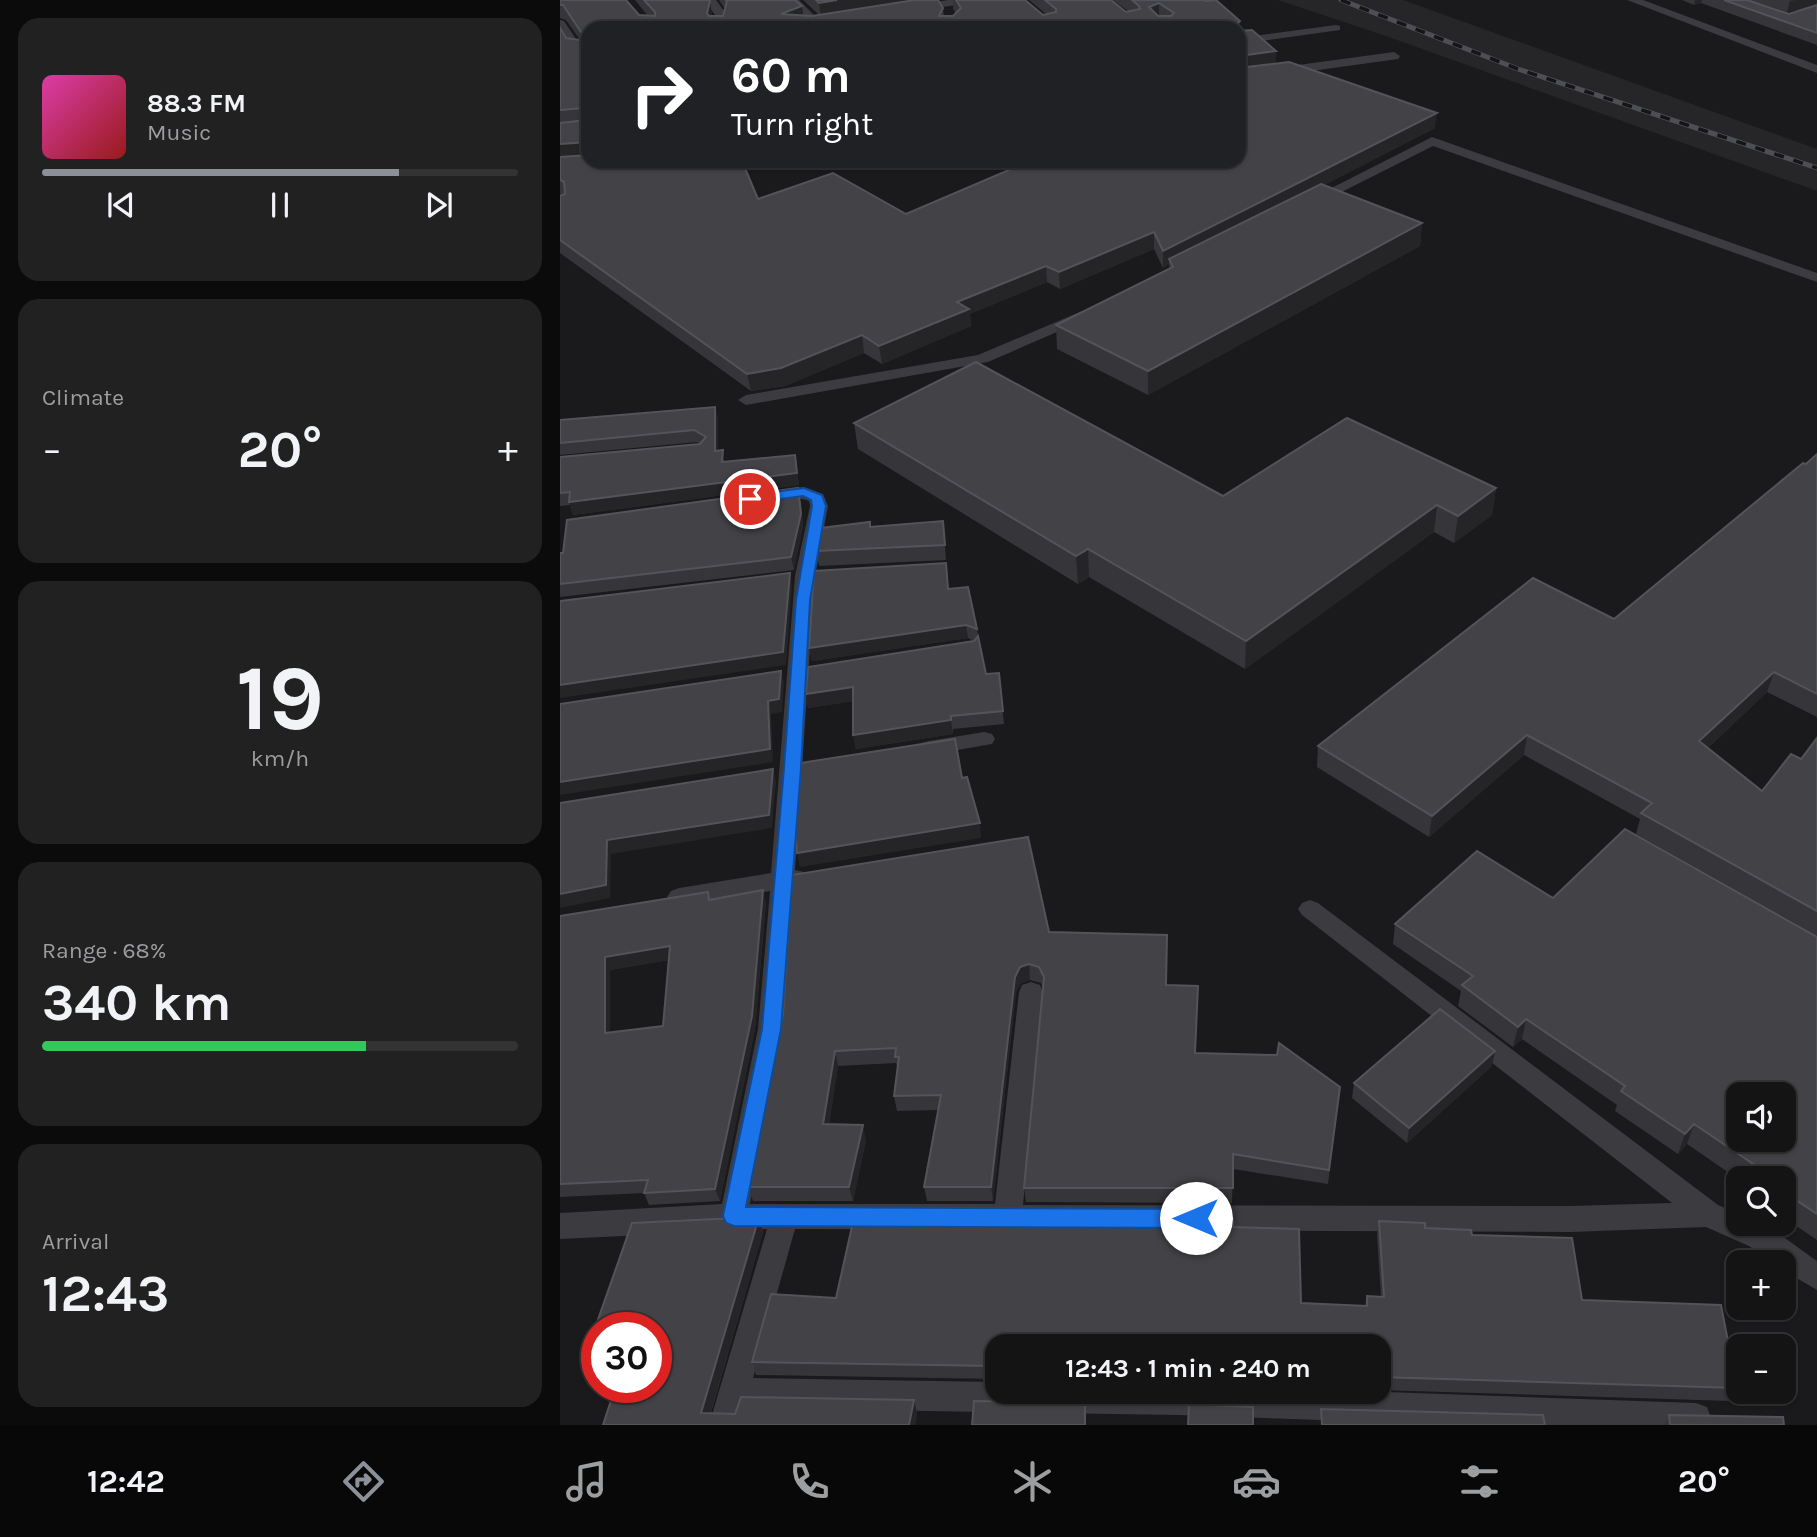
<!DOCTYPE html>
<meta charset="utf-8">
<style>
body{margin:0;font-family:Karla,sans-serif;background:#212122;color:#f1f3f6;height:100vh;display:flex;flex-direction:column;font-size:26px;white-space:nowrap}
*{box-sizing:border-box;margin:0}
p{font-size:23px;color:#9d9ea0}
.icon{flex:none;width:38px;height:38px;fill:none;stroke:currentColor;stroke-width:2;stroke-linecap:round;stroke-linejoin:round}
.map{position:relative;flex:1;overflow:hidden}
.side{display:flex;flex-direction:column;gap:18px;padding:18px;background:#0b0b0c;width:560px}
.side>*{flex:none}
.guide{position:absolute;left:21px;top:21px;width:665px;height:147px;border-radius:21px;box-shadow:0 2px 5px #0004,0 0 0 2px #333334;background:#202124;color:#fff;overflow:hidden}
.controls{position:absolute;left:1166px;top:1082px;display:grid;gap:14px}
.controls a{display:grid;place-items:center;width:70px;height:70px;border-radius:14px;background:#141415;box-shadow:0 2px 5px #0004,0 0 0 2px #333334;font-size:35px}
.speed{position:absolute;left:21px;top:1312px;display:flex;gap:14px;font-size:35px;font-weight:700;text-align:center}
.speed>*{display:grid;place-content:center;width:91px;height:91px;border-radius:50%;background:#141415;box-shadow:0 2px 5px #0004,0 0 0 2px #333334;line-height:1}
.speed .limit{border:10px solid #d22;background:#fff;color:#111}
.pin{position:absolute;display:grid;place-items:center;width:60px;height:60px;color:#fff;margin:-30px;border:4px solid #fff;border-radius:50%;box-shadow:0 2px 7px #0007}
.me{position:absolute;width:77px;margin:-38px;rotate:270deg;stroke-linejoin:round;filter:drop-shadow(0 0 5px #0008)}
.turn{display:flex;align-items:center;gap:24px;height:147px;padding:0 35px;font-size:32px}
.turn .icon{width:91px;height:91px;stroke-width:2.5}
.turn b{display:block;font-size:49px;line-height:60px}
.big{font-size:52px;font-weight:700;line-height:1.1}
.side .card{flex:1;display:flex;flex-direction:column;justify-content:center;gap:10px;min-width:0;padding:0 24px;border-radius:21px;background:#212122}
.side .dial{align-items:center;gap:0}
.dial b{font-size:91px;line-height:1}
.song{display:flex;align-items:center;gap:21px}
.cover{width:84px;height:84px;border-radius:10px;background:linear-gradient(135deg,hsl(320 70% 55%),hsl(0 70% 35%))}
.played{height:7px;border-radius:4px;background:linear-gradient(90deg,#8c9099 75%,#333334 75%)}
.keys{display:flex;justify-content:space-around;direction:ltr}
.heat{display:flex;justify-content:space-between;align-items:center;font-size:38px;direction:ltr}
.charge{height:10px;border-radius:5px;background:linear-gradient(90deg,#34c759 68%,#333334 0)}
.trip{position:absolute;left:425px;top:1334px;width:406px;height:70px;border-radius:21px;background:#141415;box-shadow:0 2px 5px #0004,0 0 0 2px #333334;font-weight:700;line-height:70px;text-align:center}
.menu{display:flex;height:112px;justify-content:space-around;align-items:center;background:#080808;color:#9d9ea0}
.menu .icon{width:49px;height:49px}
.menu .selected{color:#8c9099}
.menu b{font-size:32px;color:#f1f3f6}
main{display:flex;flex:1;min-height:0}
.map>svg:first-child{display:block}
.built{fill:#262629}
.lines{fill:none;stroke-linecap:round;stroke-linejoin:round}
.lane{fill:#3b3b40;fill-rule:evenodd}
.street{fill:#3b3b40;fill-rule:evenodd}
.rail-casing{stroke:#4e4f55;stroke-width:5}
.rail{stroke:#151517;stroke-width:3.5;stroke-dasharray:10;stroke-linecap:butt}
.wall{fill:#36363a;fill-rule:evenodd}
.shaded-wall{fill:#252528}
.building{fill:#434347;stroke:#535459;stroke-width:2;fill-rule:evenodd}
.route{fill:#1a73e8;stroke:#114b97;stroke-width:2}
</style>
<main>
<section class="side">
<div class="card">
<div class="song"><i class="cover"></i><div><b>88.3 FM</b><p>Music</p></div></div>
<div class="played"></div>
<div class="keys"><svg class="icon" aria-label="previous" viewBox="0 0 24 24"><path d="M18 5L8 12l10 7zM5 5v14"/></svg><svg class="icon" aria-label="pause" viewBox="0 0 24 24"><path d="M8 5v14M16 5v14"/></svg><svg class="icon" aria-label="next" viewBox="0 0 24 24"><path d="M6 5l10 7-10 7zM19 5v14"/></svg></div>
</div>
<div class="card"><p>Climate</p>
<div class="heat"><a>−</a><b class="big">20°</b><a>+</a></div>
</div>
<div class="card dial"><b>19</b><p>km/h</p></div>
<div class="card"><p>Range · 68%</p><b class="big">340 km</b><div class="charge"></div></div>
<div class="card"><p>Arrival</p><b class="big">12:43</b></div>
</section>
<div class="map">
<svg width="1257" height="1425" viewBox="0 0 1257 1425">
<rect width="100%" height="100%" fill="#1a1a1c"/>
<!-- built -->
<path class="built" d="M 718,0 L 843,0 L 1257,149 L 1257,191 L 826,36 Z"/>
<g class="lines">
<!-- lane -->
<g class="lane">
<path d="M 872,137 L 1257,273 L 1257,282 L 873,146 L 756,205 L 751,206 L 744,202 Z"/>
<path d="M 522,311 L 530,316 L 527,319 L 428,362 L 186,405 L 178,400 L 186,395 L 418,355 Z"/>
</g>
<!-- street -->
<g class="street">
<path d="M 144,0 L 156,0 L 167,15 L 164,28 L 152,28 L 155,15 Z"/>
<path d="M 227,0 L 239,0 L 261,22 L 261,26 L 253,26 Z"/>
<path d="M 388,0 L 417,0 L 411,3 L 355,11 L 349,8 L 355,5 Z"/>
<path d="M 1067,0 L 1083,0 L 1257,65 L 1257,73 Z"/>
<path d="M 0,20 L 4,21 L 24,51 L 22,53 L 12,51 L 0,32 Z"/>
<path d="M 776,25 L 780,26 L 780,30 L 679,44 L 679,38 Z"/>
<path d="M 834,52 L 840,56 L 838,59 L 679,81 L 679,73 Z"/>
<path d="M 244,487 L 263,494 L 268,506 L 255,576 L 235,870 L 244,872 L 248,878 L 244,884 L 233,887 L 224,1029 L 190,1204 L 435,1204 L 459,992 L 462,985 L 471,982 L 480,985 L 483,992 L 463,1205 L 1011,1206 L 1112,1203 L 742,915 L 738,909 L 742,903 L 750,900 L 758,903 L 1158,1205 L 1178,1214 L 1178,1223 C 1213,1223 1229,1242 1257,1261 L 1257,1290 L 1223,1270 L 1223,1262 L 1211,1262 L 1189,1246 L 1146,1227 L 1011,1232 L 235,1229 L 193,1378 L 438,1382 L 438,1391 L 799,1391 L 1136,1403 L 1147,1407 L 1151,1418 L 1148,1425 L 905,1425 L 619,1415 L 184,1408 L 179,1425 L 149,1425 L 207,1229 L 0,1239 L 0,1213 L 162,1204 L 198,1029 L 210,891 L 119,906 L 111,903 L 107,897 L 111,891 L 119,888 L 211,873 L 235,576 L 250,506 L 249,501 C 233,494 213,509 201,497 L 210,492 Z"/>
<path d="M 424,732 L 432,734 L 435,739 L 432,744 L 369,755 L 361,753 L 358,748 L 361,743 L 369,741 Z"/>
</g>
<!-- rail casing -->
<g class="rail-casing">
<path id="rail" d="M 781,0 L 958,69 L 1257,168"/>
</g>
<!-- rail -->
<use href="#rail" class="rail"/>
</g>
<!-- wall -->
<g class="wall">
<path d="M 0,0 L 79,15 L 88,16 L 75,0 L 149,0 L 152,16 L 163,16 L 165,9 L 159,0 L 235,0 L 243,16 L 252,16 L 259,15 L 243,0 L 378,0 L 383,8 L 384,16 L 393,16 L 396,13 L 393,9 L 393,0 L 465,0 L 483,15 L 486,14 L 469,0 L 551,0 L 566,12 L 568,11 L 553,0 L 644,0 L 680,21 L 680,31 L 716,51 L 715,64 L 875,128 L 764,185 L 862,223 L 860,246 L 588,395 L 497,349 L 496,325 L 609,269 L 609,264 L 603,268 L 594,249 L 500,289 L 487,282 L 410,314 L 411,326 L 322,364 L 304,353 L 225,386 L 191,391 L 0,253 L 0,196 L 1,195 L 0,195 L 0,28 L 6,38 L 20,40 L 6,20 L 0,18 ZM 28,28 L 679,28 L 679,161 L 346,214 L 198,199 L 28,161 Z"/>
<path d="M 1122,0 L 1257,0 L 1257,45 L 1141,3 L 1134,5 ZM 1195,2 L 1227,12 L 1251,7 L 1229,14 Z"/>
<path d="M 155,407 L 158,419 L 158,451 L 165,462 L 235,455 L 239,485 L 13,515 L 10,505 L 0,506 L 0,457 L 140,444 L 137,442 L 0,455 L 0,420 Z"/>
<path d="M 294,423 L 663,496 L 936,488 L 932,515 L 894,543 L 874,532 L 685,669 L 529,577 L 518,584 L 298,449 Z"/>
<path d="M 1257,454 L 1257,717 L 1207,692 L 1148,748 L 1202,791 L 1241,759 L 1257,738 L 1257,936 L 1076,834 L 1080,819 L 964,755 L 869,837 L 757,767 L 758,746 L 1054,619 Z"/>
<path d="M 241,501 L 243,526 L 234,570 L 0,597 L 0,553 Z"/>
<path d="M 310,527 L 384,535 L 386,560 L 259,566 L 256,551 Z"/>
<path d="M 389,589 L 417,629 L 426,674 L 439,673 L 444,724 L 393,729 L 393,734 L 296,749 L 293,735 L 293,701 L 248,708 L 246,694 L 414,641 L 408,638 L 252,661 L 249,648 Z"/>
<path d="M 148,892 L 150,899 L 206,903 L 195,1029 L 160,1201 L 89,1205 L 84,1193 L 0,1197 L 0,916 ZM 109,960 L 103,1026 L 50,1033 L 50,970 Z"/>
<path d="M 993,898 L 1257,937 L 1257,1240 L 1223,1217 L 1223,1178 L 1178,1178 L 1178,1179 L 1127,1144 L 1118,1154 L 1055,1111 L 1057,1105 L 962,1039 L 953,1047 L 898,1006 L 901,991 L 833,944 L 835,924 Z"/>
<path d="M 489,932 L 607,950 L 606,985 L 638,1001 L 635,1053 L 780,1087 L 768,1184 L 673,1169 L 672,1203 L 466,1202 L 464,1188 L 483,987 L 481,983 L 470,980 L 461,983 L 456,992 L 433,1201 L 367,1201 L 364,1187 L 378,1110 L 337,1111 L 334,1096 L 338,1071 L 336,1063 L 278,1066 L 269,1124 L 306,1140 L 293,1201 L 193,1201 L 188,1187 L 223,1014 Z"/>
<path d="M 932,1066 L 847,1143 L 792,1098 L 794,1083 Z"/>
<path d="M 199,1217 L 203,1232 L 151,1413 L 175,1414 L 181,1397 L 354,1400 L 357,1413 L 355,1425 L 43,1425 L 55,1388 L 96,1388 L 96,1328 L 37,1328 L 37,1376 L 30,1376 L 23,1362 L 72,1223 Z"/>
<path d="M 819,1221 L 912,1235 L 1022,1300 L 1177,1388 L 1170,1401 L 819,1390 L 819,1346 L 438,1346 L 438,1379 L 196,1375 L 192,1362 L 276,1298 L 357,1225 L 673,1227 L 741,1303 L 805,1306 L 807,1296 L 821,1297 L 817,1235 Z"/>
<path d="M 1109,1415 L 1224,1425 L 1105,1425 Z"/>
</g>
<!-- shaded-wall -->
<g class="shaded-wall">
<path d="M 277,0 L 360,0 L 261,17 L 259,3 Z"/>
<path d="M 1135,0 L 1142,0 L 1141,3 L 1134,5 Z"/>
<path d="M 1236,0 L 1257,0 L 1256,5 L 1227,12 L 1230,1 Z"/>
<path d="M 150,1 L 152,16 L 149,27 L 147,13 Z"/>
<path d="M 599,3 L 599,17 L 589,22 L 589,7 Z"/>
<path d="M 242,6 L 244,21 L 221,14 Z"/>
<path d="M 680,21 L 680,35 L 679,36 L 679,28 L 677,28 L 677,24 Z"/>
<path d="M 716,51 L 715,65 L 679,70 L 679,56 Z"/>
<path d="M 877,113 L 875,128 L 611,263 L 609,259 L 609,264 L 603,268 L 603,251 Z"/>
<path d="M 24,142 L 28,157 L 0,160 L 0,144 Z"/>
<path d="M 862,223 L 860,246 L 588,395 L 588,371 Z"/>
<path d="M 594,232 L 594,249 L 500,289 L 499,272 Z"/>
<path d="M 486,266 L 487,282 L 410,314 L 411,326 L 322,364 L 319,346 L 397,302 Z"/>
<path d="M 302,335 L 304,353 L 225,386 L 191,391 L 187,374 Z"/>
<path d="M 155,407 L 158,419 L 158,463 L 155,451 Z"/>
<path d="M 235,455 L 239,485 L 13,515 L 9,502 Z"/>
<path d="M 238,488 L 243,526 L 234,570 L 231,557 Z"/>
<path d="M 936,488 L 932,515 L 894,543 L 898,516 Z"/>
<path d="M 877,505 L 874,532 L 685,669 L 686,641 Z"/>
<path d="M 528,549 L 529,577 L 518,584 L 516,556 Z"/>
<path d="M 230,573 L 232,586 L 226,665 L 0,698 L 0,685 Z"/>
<path d="M 406,625 L 408,638 L 252,661 L 249,648 Z"/>
<path d="M 221,671 L 224,684 L 222,712 L 211,714 L 213,762 L 0,795 L 0,782 L 208,701 Z"/>
<path d="M 1214,672 L 1207,692 L 1133,762 L 1139,741 Z"/>
<path d="M 293,687 L 296,701 L 248,708 L 246,694 Z"/>
<path d="M 391,720 L 393,734 L 296,749 L 293,735 Z"/>
<path d="M 967,735 L 964,755 L 869,837 L 872,816 Z"/>
<path d="M 213,769 L 216,782 L 212,828 L 51,854 L 50,898 L 0,908 L 0,894 L 47,840 Z"/>
<path d="M 420,823 L 421,838 L 240,867 L 237,853 Z"/>
<path d="M 203,890 L 206,903 L 195,1029 L 160,1201 L 155,1189 Z"/>
<path d="M 110,946 L 114,959 L 50,970 L 50,1046 L 45,1033 L 45,957 Z"/>
<path d="M 469,964 L 470,980 L 461,983 L 456,992 L 433,1201 L 431,1187 L 455,977 L 460,967 Z"/>
<path d="M 966,1019 L 962,1039 L 953,1047 L 958,1027 Z"/>
<path d="M 275,1051 L 278,1066 L 267,1139 L 263,1124 Z"/>
<path d="M 935,1051 L 932,1066 L 847,1143 L 849,1128 Z"/>
<path d="M 1134,1124 L 1127,1144 L 1118,1154 L 1125,1134 Z"/>
<path d="M 303,1125 L 306,1140 L 293,1201 L 289,1187 Z"/>
<path d="M 199,1217 L 203,1232 L 147,1425 L 141,1413 Z"/>
<path d="M 354,1400 L 357,1413 L 355,1425 L 349,1425 Z"/>
</g>
<!-- building -->
<g class="building">
<path d="M 0,0 L 66,0 L 79,15 L 95,16 L 95,12 L 84,0 L 149,0 L 150,1 L 147,13 L 149,16 L 163,16 L 167,1 L 166,0 L 235,0 L 242,6 L 221,14 L 252,16 L 355,0 L 378,0 L 383,8 L 379,16 L 393,16 L 401,8 L 396,0 L 465,0 L 483,15 L 496,12 L 496,9 L 485,0 L 551,0 L 566,12 L 580,9 L 579,6 L 572,0 L 644,0 L 646,1 L 656,0 L 680,21 L 677,24 L 677,28 L 28,28 L 28,142 L 0,144 L 0,123 L 26,120 L 27,111 L 24,108 L 0,110 L 0,28 L 6,38 L 20,40 L 23,35 L 3,5 L 0,5 ZM 599,3 L 614,13 L 611,16 L 598,16 L 589,7 Z"/>
<path d="M 256,0 L 277,0 L 259,3 Z"/>
<path d="M 1164,0 L 1187,0 L 1229,14 L 1257,5 L 1257,33 Z"/>
<path d="M 692,30 L 716,51 L 679,56 L 679,31 Z"/>
<path d="M 729,62 L 877,113 L 603,251 L 594,232 L 499,272 L 486,266 L 397,302 L 409,309 L 319,346 L 302,335 L 221,368 L 187,374 L 0,240 L 0,196 L 5,194 L 4,182 L 0,180 L 0,157 L 28,155 L 28,161 L 182,161 L 198,199 L 273,173 L 346,214 L 470,161 L 679,161 L 679,68 Z"/>
<path d="M 761,184 L 862,223 L 588,371 L 496,325 L 613,267 L 609,259 Z"/>
<path d="M 416,362 L 663,496 L 787,418 L 936,488 L 898,516 L 877,505 L 686,641 L 528,549 L 516,556 L 294,423 Z"/>
<path d="M 155,407 L 155,451 L 163,450 L 162,462 L 235,455 L 237,473 L 9,502 L 10,492 L 0,493 L 0,457 L 140,444 L 146,437 L 134,430 L 0,443 L 0,420 Z"/>
<path d="M 1257,454 L 1257,694 L 1214,672 L 1139,741 L 1202,791 L 1231,754 L 1241,759 L 1257,738 L 1257,911 L 1081,813 L 1092,803 L 967,735 L 872,816 L 758,746 L 973,578 L 1054,619 L 1243,463 L 1246,464 Z"/>
<path d="M 238,488 L 241,514 L 231,557 L 0,584 L 0,553 L 3,553 L 7,520 Z"/>
<path d="M 383,521 L 385,545 L 256,551 L 261,528 L 310,522 L 310,527 Z"/>
<path d="M 386,563 L 388,589 L 408,587 L 417,629 L 406,625 L 249,648 L 254,571 Z"/>
<path d="M 230,573 L 223,652 L 0,685 L 0,601 Z"/>
<path d="M 418,636 L 426,674 L 439,673 L 443,711 L 391,716 L 391,720 L 293,735 L 293,687 L 246,694 L 248,667 L 414,641 Z"/>
<path d="M 221,671 L 219,699 L 208,701 L 210,749 L 0,782 L 0,704 Z"/>
<path d="M 395,739 L 402,778 L 407,777 L 420,823 L 237,853 L 235,832 L 240,763 Z"/>
<path d="M 213,769 L 209,815 L 47,840 L 46,885 L 0,894 L 0,803 Z"/>
<path d="M 1065,829 L 1257,937 L 1257,1214 L 1230,1196 L 1234,1191 L 1223,1184 L 1223,1178 L 1214,1178 L 1134,1124 L 1125,1134 L 1061,1091 L 1065,1086 L 966,1019 L 958,1027 L 902,985 L 913,976 L 835,924 L 917,851 L 993,898 ZM 1178,1094 L 1223,1094 L 1223,1139 L 1178,1139 Z"/>
<path d="M 468,837 L 489,932 L 607,935 L 606,985 L 638,986 L 635,1053 L 717,1055 L 719,1043 L 780,1087 L 769,1170 L 673,1154 L 673,1188 L 464,1188 L 484,977 L 479,967 L 469,964 L 460,967 L 455,977 L 431,1187 L 364,1187 L 381,1095 L 334,1096 L 339,1057 L 335,1057 L 336,1048 L 275,1051 L 263,1124 L 303,1125 L 289,1187 L 188,1187 L 223,1014 L 232,875 Z"/>
<path d="M 203,890 L 192,1016 L 155,1189 L 84,1193 L 88,1180 L 0,1184 L 0,916 L 148,892 L 149,900 ZM 110,946 L 103,1026 L 45,1033 L 45,957 Z"/>
<path d="M 880,1009 L 935,1051 L 849,1128 L 794,1083 Z"/>
<path d="M 199,1217 L 141,1413 L 175,1414 L 181,1397 L 354,1400 L 349,1425 L 43,1425 L 55,1388 L 96,1388 L 96,1328 L 37,1328 L 37,1363 L 23,1362 L 72,1223 Z"/>
<path d="M 358,1218 L 673,1219 L 673,1227 L 739,1229 L 741,1303 L 807,1306 L 807,1296 L 824,1297 L 819,1221 L 865,1223 L 865,1228 L 911,1230 L 912,1235 L 1012,1238 L 1022,1300 L 1161,1305 L 1177,1388 L 819,1377 L 819,1346 L 438,1346 L 438,1372 L 436,1366 L 192,1362 L 211,1294 L 276,1298 L 293,1222 L 357,1225 Z"/>
<path d="M 414,1401 L 525,1403 L 525,1425 L 412,1425 Z"/>
<path d="M 629,1404 L 693,1407 L 693,1425 L 628,1425 Z"/>
<path d="M 761,1409 L 983,1415 L 985,1425 L 762,1425 Z"/>
<path d="M 1109,1415 L 1223,1417 L 1224,1425 L 1110,1425 Z"/>
</g>
<!-- route -->
<path class="route" d="M 244,488 L 262,495 L 266,506 L 250,600 L 241,768 L 221,1029 L 186,1207 L 636,1209 L 643,1212 L 647,1218 L 643,1225 L 636,1228 L 174,1226 L 166,1223 L 163,1216 L 202,1029 L 224,768 L 236,600 L 252,506 L 251,500 L 243,496 L 190,503 L 183,499 L 190,495 Z"/>
</svg>
<div class="controls">
<a><svg class="icon" aria-label="sound" viewBox="0 0 24 24"><path d="M4 9h4l5-4v14l-5-4H4zM17 9q2 3 0 6"/></svg></a>
<a><svg class="icon" aria-label="search" viewBox="0 0 24 24"><circle cx="10" cy="10" r="6"/><path d="M15 15l6 6"/></svg></a>
<a>+</a>
<a>−</a>
</div>
<div class="speed"><div class="limit">30</div></div>
<div class="pin" style="left:190px;top:499px;background:#d93025"><svg class="icon" aria-label="arrive" viewBox="0 0 24 24"><path d="M6 21V4h12l-3 4 3 4H6"/></svg></div>
<svg class="me" style="left:636px;top:1218px" viewBox="-20 -20 40 40"><circle r="19" fill="#fff"/><path d="M0-13L10 11 0 6-10 11z" fill="#1a73e8"/></svg>
<div class="trip">12:43 · 1 min · 240 m</div>
<div class="guide">
<div class="turn"><svg class="icon" aria-label="right" viewBox="0 0 24 24"><path d="M7 20v-9h11M14 6l5 5-5 5"/></svg><div><b>60 m</b>Turn right</div></div>
</div>
</div>
</main>
<nav class="menu">
<b>12:42</b>
<svg class="icon selected" aria-label="directions" viewBox="0 0 24 24"><path d="M12 3l9 9-9 9-9-9zM9 14v-3h6M13 9l2 2-2 2"/></svg>
<svg class="icon" aria-label="music" viewBox="0 0 24 24"><path d="M9 18V5l10-2v13"/><circle cx="6" cy="18" r="3"/><circle cx="16" cy="16" r="3"/></svg>
<svg class="icon" aria-label="phone" viewBox="0 0 24 24"><path d="M5 4h4l2 5-3 2q2 4 5 5l2-3 5 2v4C11 20 4 13 5 4z"/></svg>
<svg class="icon" aria-label="climate" viewBox="0 0 24 24"><path d="M12 3v18M4 7l16 10M4 17L20 7"/></svg>
<svg class="icon" aria-label="car" viewBox="0 0 24 24"><path d="M5 17H2v-5l4-1 3-4h7l3 4 3 1v5h-3M9 17h6M6 11h13"/><circle cx="7" cy="17" r="2"/><circle cx="17" cy="17" r="2"/></svg>
<svg class="icon" aria-label="filters" viewBox="0 0 24 24"><path d="M4 7h16M4 17h16"/><circle cx="9" cy="7" r="2"/><circle cx="15" cy="17" r="2"/></svg>
<b>20°</b>
</nav>
